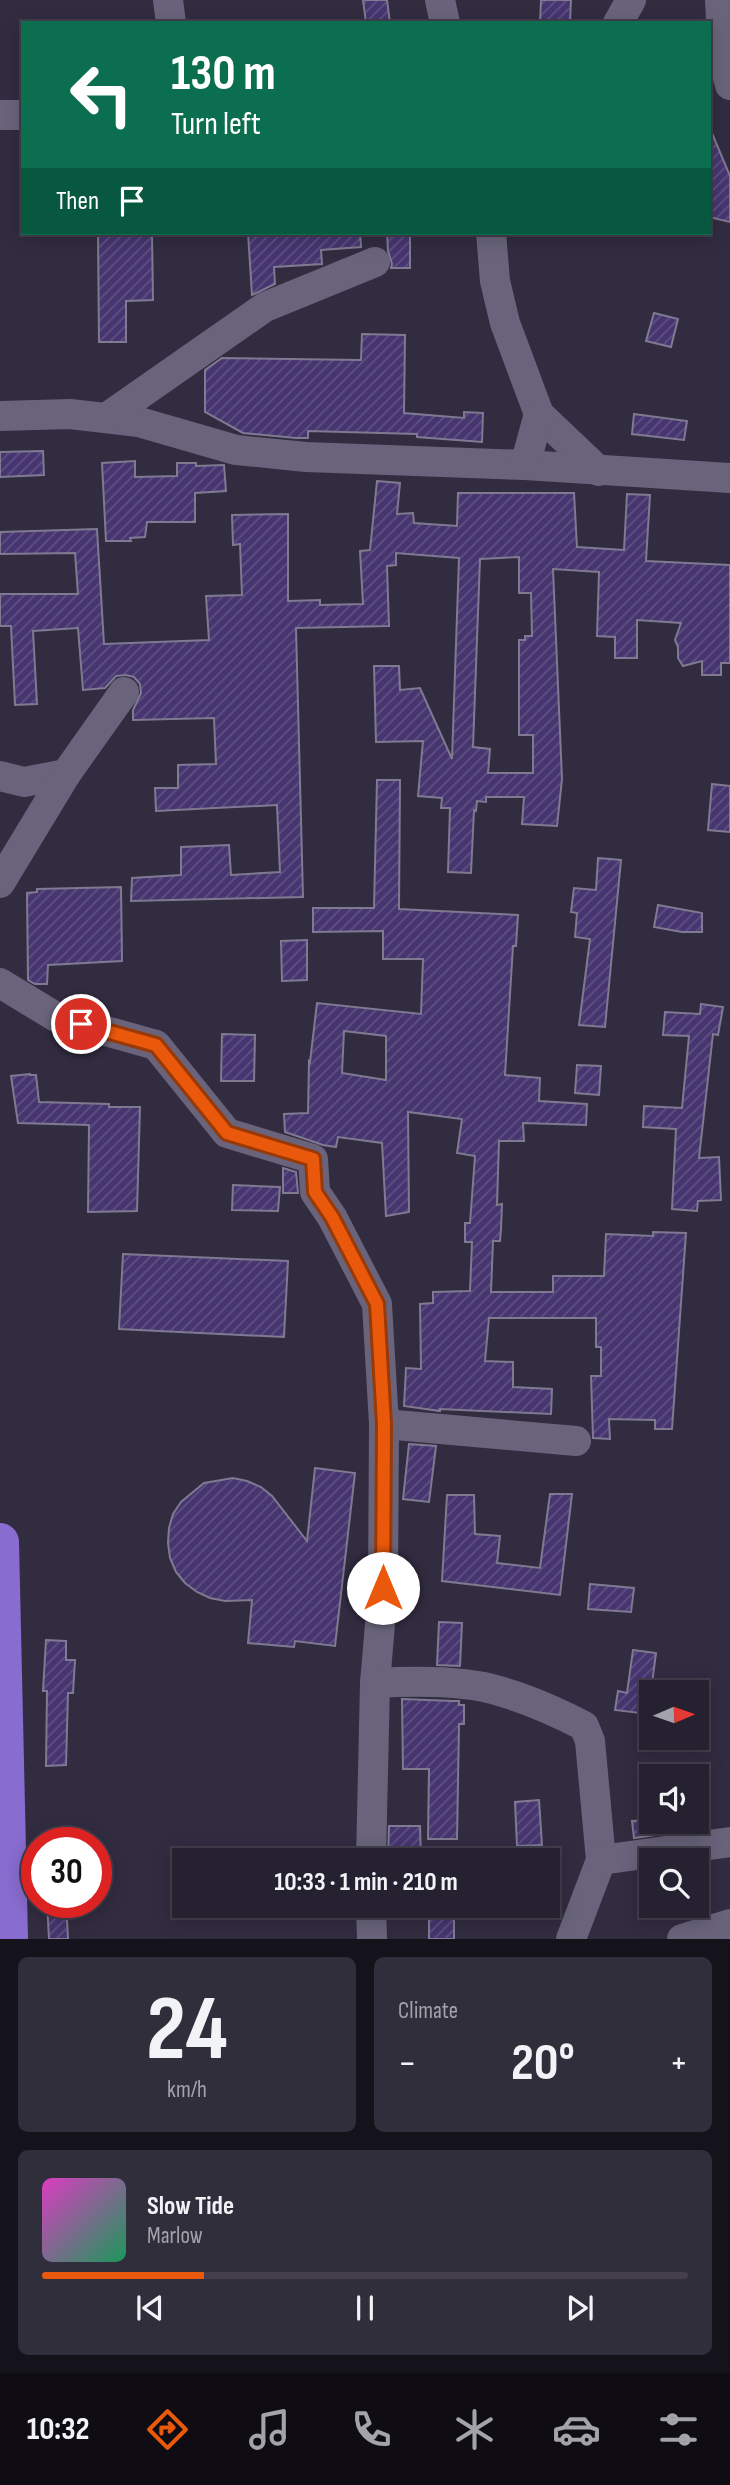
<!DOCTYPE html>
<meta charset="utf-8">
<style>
body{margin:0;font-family:"Sofia Sans Condensed",sans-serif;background:#312e3c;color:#f1f3f6;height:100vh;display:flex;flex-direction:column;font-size:26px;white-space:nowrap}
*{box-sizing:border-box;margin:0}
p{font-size:23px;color:#a3a3ab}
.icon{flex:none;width:38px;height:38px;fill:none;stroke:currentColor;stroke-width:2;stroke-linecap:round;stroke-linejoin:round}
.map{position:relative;height:1939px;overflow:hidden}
.side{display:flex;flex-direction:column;gap:18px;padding:18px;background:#14121a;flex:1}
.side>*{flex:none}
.top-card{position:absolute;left:21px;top:21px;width:690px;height:214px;border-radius:0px;box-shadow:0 4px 18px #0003,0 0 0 2px #423e4c;background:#0b6e4f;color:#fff;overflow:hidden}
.needle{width:46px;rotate:88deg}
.controls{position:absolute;left:639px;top:1680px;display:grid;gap:14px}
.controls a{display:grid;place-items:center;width:70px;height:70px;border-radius:0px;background:#252130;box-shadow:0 4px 18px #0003,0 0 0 2px #423e4c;font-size:35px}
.speed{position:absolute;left:21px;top:1827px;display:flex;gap:14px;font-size:35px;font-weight:700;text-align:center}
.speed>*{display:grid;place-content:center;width:91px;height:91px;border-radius:50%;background:#252130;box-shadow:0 4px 18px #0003,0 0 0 2px #423e4c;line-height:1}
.speed .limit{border:10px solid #d22;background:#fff;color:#111}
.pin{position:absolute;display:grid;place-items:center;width:60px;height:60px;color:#fff;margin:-30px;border:4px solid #fff;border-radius:50%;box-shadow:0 2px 7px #0007}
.me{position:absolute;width:77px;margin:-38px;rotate:0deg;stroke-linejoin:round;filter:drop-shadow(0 0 5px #0008)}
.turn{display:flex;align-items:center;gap:24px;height:147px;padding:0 35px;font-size:32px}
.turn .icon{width:91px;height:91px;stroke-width:2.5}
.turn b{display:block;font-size:49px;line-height:60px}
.then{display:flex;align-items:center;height:66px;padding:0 35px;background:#0003;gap:14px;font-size:26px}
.big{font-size:52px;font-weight:700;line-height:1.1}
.side .card{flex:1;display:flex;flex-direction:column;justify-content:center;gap:10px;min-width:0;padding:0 24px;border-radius:10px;background:#312e3c}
.side .dial{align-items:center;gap:0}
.dial b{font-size:91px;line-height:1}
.song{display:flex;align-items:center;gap:21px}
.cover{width:84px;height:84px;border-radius:10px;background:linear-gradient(135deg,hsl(310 70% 55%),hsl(150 70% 35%))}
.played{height:7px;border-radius:4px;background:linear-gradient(90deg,#ea580c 25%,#423e4c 25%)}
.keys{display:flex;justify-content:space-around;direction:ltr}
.heat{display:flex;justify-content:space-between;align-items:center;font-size:38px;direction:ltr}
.side .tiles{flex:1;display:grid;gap:18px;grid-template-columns:1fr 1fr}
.card:last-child{grid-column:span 2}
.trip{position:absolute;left:172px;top:1848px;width:388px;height:70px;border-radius:0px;background:#252130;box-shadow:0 4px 18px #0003,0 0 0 2px #423e4c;font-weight:700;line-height:70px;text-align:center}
.dock{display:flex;height:112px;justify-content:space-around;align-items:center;background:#0f0d13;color:#a3a3ab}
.dock .icon{width:49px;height:49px}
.dock .on{color:#ea580c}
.dock b{font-size:32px;color:#f1f3f6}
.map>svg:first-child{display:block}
.building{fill:url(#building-hatch);stroke:#7f7a91;stroke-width:2;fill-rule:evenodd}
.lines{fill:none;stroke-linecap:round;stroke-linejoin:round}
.minor{stroke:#69647b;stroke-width:30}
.highway{stroke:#896ccf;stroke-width:38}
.route-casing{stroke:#983908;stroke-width:18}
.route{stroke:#ea580c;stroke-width:12}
</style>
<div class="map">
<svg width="730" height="1939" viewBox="0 0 730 1939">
<defs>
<pattern id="building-hatch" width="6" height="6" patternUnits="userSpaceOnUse" patternTransform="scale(1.75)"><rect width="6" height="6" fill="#46356f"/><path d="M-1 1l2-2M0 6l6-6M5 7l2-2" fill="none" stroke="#605183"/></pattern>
</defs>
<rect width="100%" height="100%" fill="#312c40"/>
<!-- building -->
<g class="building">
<path d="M 363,0 L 387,0 L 390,23 L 366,23 Z"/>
<path d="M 541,0 L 571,0 L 570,23 L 540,23 Z"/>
<path d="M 709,126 L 730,176 L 730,222 L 709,217 Z"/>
<path d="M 98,233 L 152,233 L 153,300 L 126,301 L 126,342 L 99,342 Z"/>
<path d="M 248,233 L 360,233 L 361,247 L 321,250 L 322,264 L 274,267 L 275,284 L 252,295 Z"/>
<path d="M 387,233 L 410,233 L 410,268 L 391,268 L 392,264 L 388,251 Z"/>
<path d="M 654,313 L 678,319 L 671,347 L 646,341 Z"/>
<path d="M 362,334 L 405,335 L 404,413 L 464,418 L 464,412 L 483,413 L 482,442 L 417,437 L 417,434 L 308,431 L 308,438 L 296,438 L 243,433 L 205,412 L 205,370 L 222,358 L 361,360 Z"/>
<path d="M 634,414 L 687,421 L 684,440 L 632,434 Z"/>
<path d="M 43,451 L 44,475 L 0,477 L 0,452 Z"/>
<path d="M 135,461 L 135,477 L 177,476 L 177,463 L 196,463 L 196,466 L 224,465 L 226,491 L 195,493 L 195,522 L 147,522 L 145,537 L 130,538 L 131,541 L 106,541 L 102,463 Z"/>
<path d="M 377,481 L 400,483 L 397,514 L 413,513 L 414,523 L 457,526 L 458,493 L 574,493 L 577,547 L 624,550 L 627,494 L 650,495 L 646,561 L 730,565 L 730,663 L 721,663 L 721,675 L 702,675 L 702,661 L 683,666 L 678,658 L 678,647 L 675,640 L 681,623 L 637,620 L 637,658 L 615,658 L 615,637 L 597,636 L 599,572 L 553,569 L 562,779 L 557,826 L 522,824 L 524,797 L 486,797 L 486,802 L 477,801 L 476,811 L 474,810 L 471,873 L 448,872 L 450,808 L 441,808 L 442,798 L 418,796 L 423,741 L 376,742 L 374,666 L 399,666 L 400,690 L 420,688 L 452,759 L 459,558 L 396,553 L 396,565 L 387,566 L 389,626 L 296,628 L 303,897 L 131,901 L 132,878 L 181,875 L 181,847 L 229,845 L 231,875 L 280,872 L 277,805 L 156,811 L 155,788 L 178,788 L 178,765 L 216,764 L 214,718 L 133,720 L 133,710 L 141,693 L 140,684 L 134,677 L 126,675 L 116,676 L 105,688 L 83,690 L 78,628 L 33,631 L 37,704 L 15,705 L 11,626 L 0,626 L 0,594 L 78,594 L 75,553 L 0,554 L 0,532 L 97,529 L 104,644 L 209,640 L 206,596 L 242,595 L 240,544 L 233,545 L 232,515 L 288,514 L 288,601 L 320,600 L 320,605 L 363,604 L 360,551 L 370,550 ZM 519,557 L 519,593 L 531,593 L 532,636 L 525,636 L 525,640 L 519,640 L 519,735 L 533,735 L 533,773 L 488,773 L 490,749 L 473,747 L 480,559 Z"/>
<path d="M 377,780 L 400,780 L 399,909 L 518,915 L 516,946 L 513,946 L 505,1075 L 540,1078 L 539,1101 L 587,1104 L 586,1125 L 523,1123 L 524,1141 L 499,1141 L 497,1205 L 502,1204 L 501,1229 L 500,1241 L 493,1241 L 491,1292 L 553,1292 L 553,1276 L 604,1276 L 606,1234 L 653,1236 L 653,1232 L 686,1233 L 672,1429 L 655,1429 L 655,1420 L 609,1419 L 610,1439 L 593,1438 L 591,1376 L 601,1376 L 601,1347 L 596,1347 L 596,1318 L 489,1318 L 485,1361 L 513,1362 L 513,1387 L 552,1389 L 551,1414 L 440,1409 L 440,1411 L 404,1406 L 406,1368 L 421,1369 L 420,1304 L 433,1303 L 433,1292 L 470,1291 L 472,1242 L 465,1242 L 465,1223 L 470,1223 L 475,1156 L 457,1153 L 462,1119 L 408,1112 L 409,1212 L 386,1216 L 382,1143 L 338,1137 L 336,1147 L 323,1145 L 285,1132 L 284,1114 L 308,1113 L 309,1061 L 310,1062 L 317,1003 L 421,1014 L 423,959 L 383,959 L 383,931 L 313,932 L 313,908 L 374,908 ZM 344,1031 L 386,1036 L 386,1080 L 342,1073 Z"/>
<path d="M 712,784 L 730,786 L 730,832 L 708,830 Z"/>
<path d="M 598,858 L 621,860 L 605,1027 L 579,1025 L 590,939 L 575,937 L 577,913 L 571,912 L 574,888 L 596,890 Z"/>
<path d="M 121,887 L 122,961 L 48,965 L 47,984 L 35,984 L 28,980 L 27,893 L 37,892 L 37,889 Z"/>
<path d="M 658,905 L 702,913 L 702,932 L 682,932 L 654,927 Z"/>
<path d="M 307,940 L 307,980 L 282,981 L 281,941 Z"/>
<path d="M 701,1004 L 723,1007 L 718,1035 L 713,1034 L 699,1158 L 719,1157 L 721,1200 L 698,1201 L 697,1211 L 672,1209 L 676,1129 L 643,1127 L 644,1106 L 682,1108 L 689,1036 L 663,1035 L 665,1012 L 700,1014 Z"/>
<path d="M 222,1034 L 255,1035 L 254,1081 L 221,1081 Z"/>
<path d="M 577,1065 L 601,1066 L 599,1095 L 575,1093 Z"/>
<path d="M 30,1074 L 30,1075 L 36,1075 L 39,1102 L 109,1104 L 109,1107 L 140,1107 L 137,1211 L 88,1212 L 89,1125 L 18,1123 L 11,1076 Z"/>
<path d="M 283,1168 L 296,1172 L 298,1193 L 283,1193 Z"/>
<path d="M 233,1185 L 280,1187 L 278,1211 L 232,1210 Z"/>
<path d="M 123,1254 L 288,1261 L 284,1337 L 119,1329 Z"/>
<path d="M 409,1444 L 436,1446 L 429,1502 L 403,1499 Z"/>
<path d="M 315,1468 L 355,1473 L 335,1646 L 295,1641 L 294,1647 L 248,1643 L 252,1600 L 225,1601 L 210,1598 L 197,1592 L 185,1583 L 176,1572 L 170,1558 L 168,1543 L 169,1528 L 173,1514 L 181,1502 L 204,1483 L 233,1478 L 247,1481 L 261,1487 L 272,1496 L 307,1541 Z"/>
<path d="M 550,1494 L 572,1494 L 560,1595 L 442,1581 L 447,1495 L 474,1495 L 475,1534 L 500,1536 L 497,1563 L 540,1568 Z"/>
<path d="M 590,1584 L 634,1588 L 631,1612 L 588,1609 Z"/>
<path d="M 439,1622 L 462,1623 L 460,1666 L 437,1665 Z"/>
<path d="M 46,1640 L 66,1641 L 66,1660 L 75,1660 L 73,1693 L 68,1693 L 66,1765 L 46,1766 L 47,1691 L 43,1691 Z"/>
<path d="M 633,1650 L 656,1653 L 648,1714 L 615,1710 L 618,1691 L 627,1693 Z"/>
<path d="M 402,1699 L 453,1701 L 459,1701 L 459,1705 L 464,1705 L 464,1724 L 459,1724 L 457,1839 L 428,1839 L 429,1769 L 403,1769 Z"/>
<path d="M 539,1800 L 542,1845 L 517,1846 L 515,1802 Z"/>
<path d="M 651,1820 L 651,1822 L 676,1822 L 677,1832 L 634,1838 L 632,1821 Z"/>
<path d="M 389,1826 L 420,1826 L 421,1860 L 388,1860 Z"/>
<path d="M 47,1902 L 66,1902 L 68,1939 L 49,1939 Z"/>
<rect x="429" y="1906" width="25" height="33"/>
</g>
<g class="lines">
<!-- minor -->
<g class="minor">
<path d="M 168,0 L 171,23"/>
<path d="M 440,0 L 445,23"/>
<path d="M 720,0 L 723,59 L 730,85"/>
<path d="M 618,23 L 631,0"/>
<path d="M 0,115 L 23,115"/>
<path d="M 491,233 L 495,281 L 505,323 L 539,414 L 599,471"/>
<path d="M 0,416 L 70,414 L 139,422 L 236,450 L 306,457 L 525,465 L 730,478"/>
<path d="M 106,418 L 265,307 L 375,262"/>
<path d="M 525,465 L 539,414"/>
<path d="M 0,776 L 24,782 L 66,774 L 124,692"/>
<path d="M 0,883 L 66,774"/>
<path d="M 0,983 L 56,1017 L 156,1045 L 227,1133 L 313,1159 L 315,1192 L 332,1217 L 377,1304 L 384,1424 L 383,1589 L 375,1683 L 371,1860"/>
<path d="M 384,1424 L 576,1441"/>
<path d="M 375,1683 C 411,1681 465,1680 499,1691 C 528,1699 557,1712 584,1726 L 590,1741 L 601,1860 L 571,1939"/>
<path d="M 601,1860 L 730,1842"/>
<path d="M 371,1906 L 372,1939"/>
<path d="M 682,1939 L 730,1924"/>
</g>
<!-- highway -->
<path class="highway" d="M 0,1542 L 9,1939"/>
</g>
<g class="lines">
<!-- route casing -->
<g class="route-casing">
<path id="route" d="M 81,1024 L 156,1045 L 227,1133 L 313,1159 L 315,1192 L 332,1217 L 377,1304 L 384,1424 L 383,1588"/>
</g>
<!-- route -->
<use href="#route" class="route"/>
</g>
</svg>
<div class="controls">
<a><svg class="needle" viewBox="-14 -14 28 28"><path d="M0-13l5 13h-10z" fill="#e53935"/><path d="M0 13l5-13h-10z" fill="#a3a3ab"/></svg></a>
<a><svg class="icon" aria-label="sound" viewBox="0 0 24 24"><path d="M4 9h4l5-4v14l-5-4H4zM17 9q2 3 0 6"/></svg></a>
<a><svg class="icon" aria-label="search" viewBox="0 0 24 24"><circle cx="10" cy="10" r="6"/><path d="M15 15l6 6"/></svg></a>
</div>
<div class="speed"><div class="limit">30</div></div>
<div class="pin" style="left:81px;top:1024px;background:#d93025"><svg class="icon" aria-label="arrive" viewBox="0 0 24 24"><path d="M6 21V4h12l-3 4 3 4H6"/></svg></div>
<svg class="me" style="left:383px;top:1588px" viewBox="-20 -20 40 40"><circle r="19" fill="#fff"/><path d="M0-13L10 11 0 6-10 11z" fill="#ea580c"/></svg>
<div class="trip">10:33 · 1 min · 210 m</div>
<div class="top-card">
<div class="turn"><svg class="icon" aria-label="left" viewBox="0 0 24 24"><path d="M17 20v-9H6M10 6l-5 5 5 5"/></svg><div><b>130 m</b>Turn left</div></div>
<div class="then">Then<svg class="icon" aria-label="arrive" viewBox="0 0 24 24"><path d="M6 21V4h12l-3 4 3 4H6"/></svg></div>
</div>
</div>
<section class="side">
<div class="tiles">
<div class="card dial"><b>24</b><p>km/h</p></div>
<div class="card"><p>Climate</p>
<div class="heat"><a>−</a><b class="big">20°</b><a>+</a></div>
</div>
<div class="card">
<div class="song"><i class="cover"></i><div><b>Slow Tide</b><p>Marlow</p></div></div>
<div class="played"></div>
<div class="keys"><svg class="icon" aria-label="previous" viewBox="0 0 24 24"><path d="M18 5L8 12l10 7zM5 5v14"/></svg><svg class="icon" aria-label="pause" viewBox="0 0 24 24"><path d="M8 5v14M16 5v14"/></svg><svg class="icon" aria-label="next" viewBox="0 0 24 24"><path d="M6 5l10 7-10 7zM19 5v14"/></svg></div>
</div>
</div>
</section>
<nav class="dock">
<b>10:32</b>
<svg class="icon on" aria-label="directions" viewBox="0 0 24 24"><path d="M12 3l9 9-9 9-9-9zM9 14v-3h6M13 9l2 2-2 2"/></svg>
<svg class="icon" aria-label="music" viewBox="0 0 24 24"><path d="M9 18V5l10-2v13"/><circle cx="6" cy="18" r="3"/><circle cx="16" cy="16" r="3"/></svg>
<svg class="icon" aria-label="phone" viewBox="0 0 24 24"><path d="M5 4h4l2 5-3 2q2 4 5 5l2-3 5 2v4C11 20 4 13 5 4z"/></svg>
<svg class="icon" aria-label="climate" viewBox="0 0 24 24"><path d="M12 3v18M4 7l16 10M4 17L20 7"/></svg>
<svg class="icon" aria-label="car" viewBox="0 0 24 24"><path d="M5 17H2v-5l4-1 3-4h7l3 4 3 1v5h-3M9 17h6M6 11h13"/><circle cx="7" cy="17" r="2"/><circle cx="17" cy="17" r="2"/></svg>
<svg class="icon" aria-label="filters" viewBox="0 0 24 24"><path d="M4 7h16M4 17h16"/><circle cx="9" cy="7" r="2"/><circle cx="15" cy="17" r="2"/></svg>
</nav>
